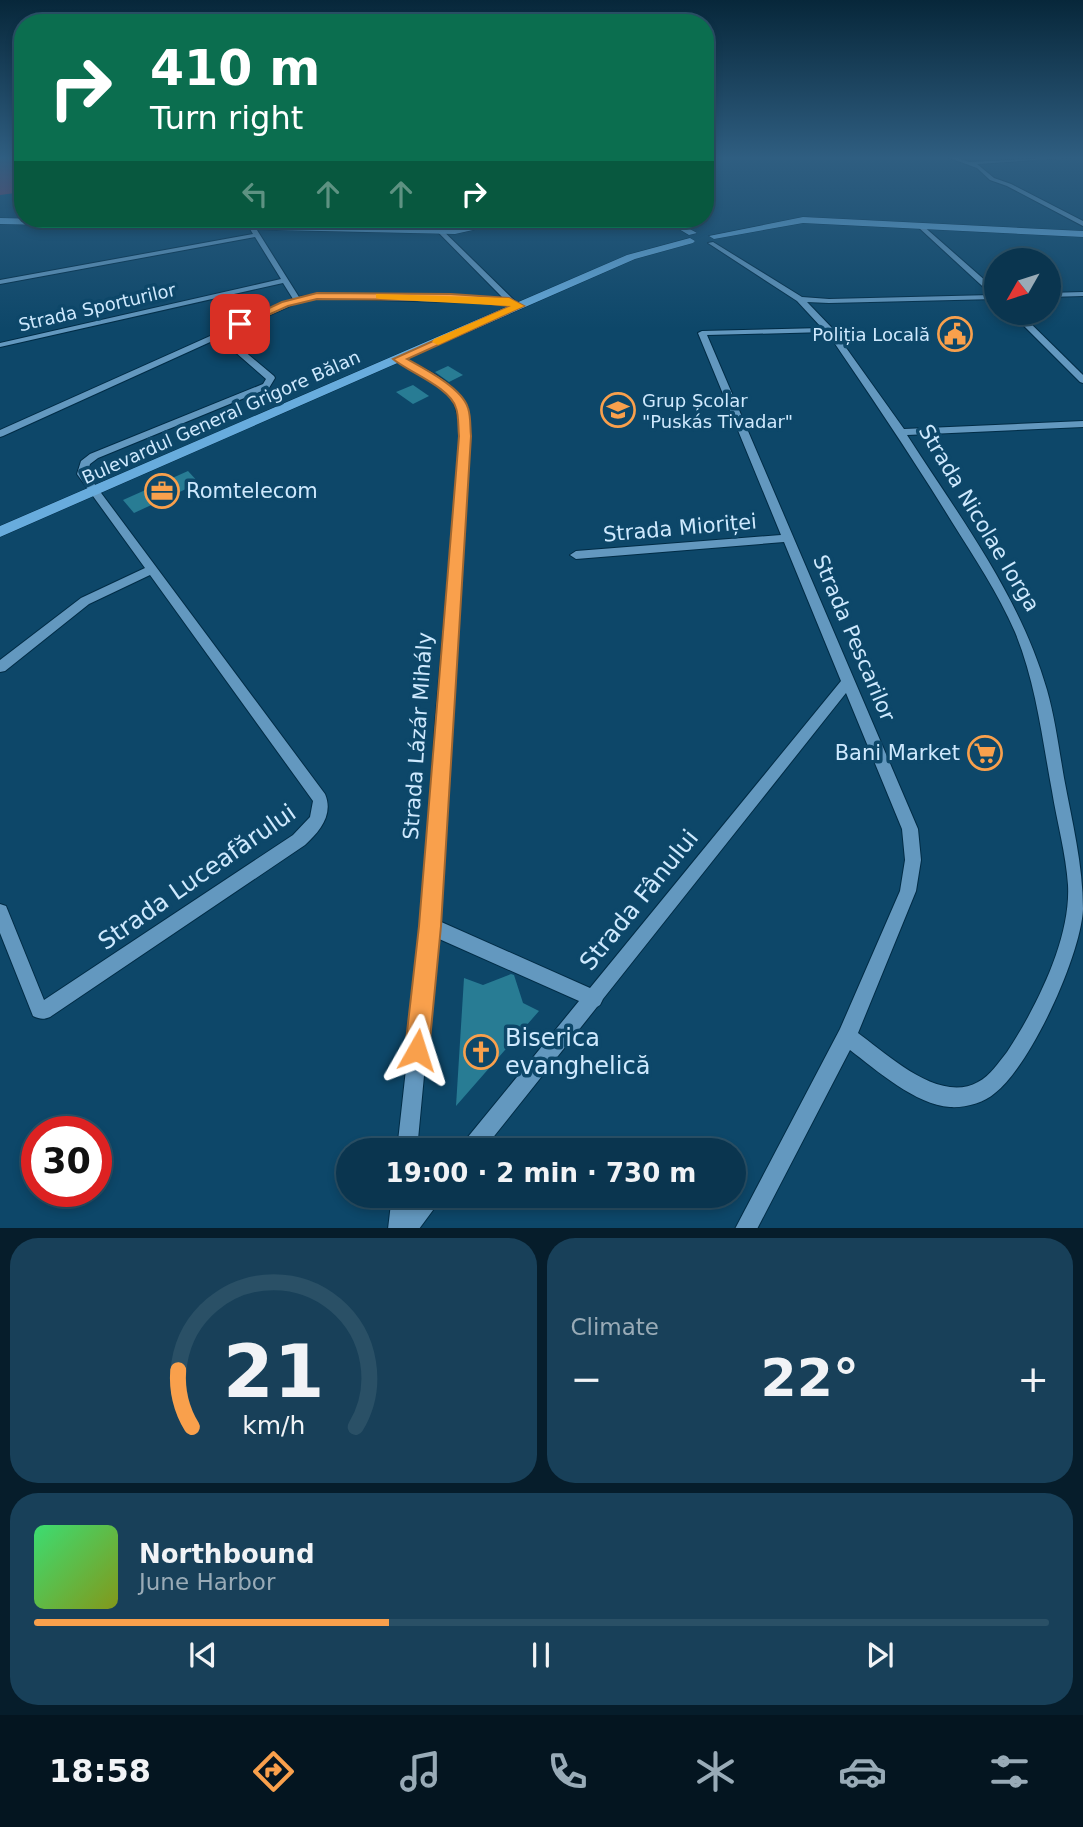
<!DOCTYPE html>
<meta charset="utf-8">
<style>
body{margin:0;font-family:"DejaVu Sans",sans-serif;background:#184059;color:#f1f3f6;height:100vh;display:flex;flex-direction:column;font-size:26px;white-space:nowrap}
*{box-sizing:border-box;margin:0}
p{font-size:23px;color:#99abb7}
.icon{flex:none;width:38px;height:38px;fill:none;stroke:currentColor;stroke-width:2;stroke-linecap:round;stroke-linejoin:round}
.map{position:relative;height:1228px;overflow:hidden}
.panel{display:flex;flex-direction:column;gap:10px;padding:10px;background:#061d2b;flex:1}
.panel>*{flex:none}
.top-card{position:absolute;left:14px;top:14px;width:700px;height:214px;border-radius:28px;box-shadow:0 4px 10px #0003,0 0 0 2px #2a5066;background:#0b6e4f;color:#fff;overflow:hidden}
.needle{width:46px;rotate:231deg}
.buttons{position:absolute;left:984px;top:248px;display:grid;gap:14px}
.buttons a{display:grid;place-items:center;width:77px;height:77px;border-radius:50%;background:#0a354f;box-shadow:0 4px 10px #0003,0 0 0 2px #2a5066;font-size:35px}
.speed{position:absolute;left:21px;top:1116px;display:flex;gap:14px;font-size:35px;font-weight:700;text-align:center}
.speed>*{display:grid;place-content:center;width:91px;height:91px;border-radius:50%;background:#0a354f;box-shadow:0 4px 10px #0003,0 0 0 2px #2a5066;line-height:1}
.speed .limit{border:10px solid #d22;background:#fff;color:#111}
.pin{position:absolute;display:grid;place-items:center;width:60px;height:60px;color:#fff;margin:-30px;border-radius:14px;box-shadow:0 4px 10px #0006}
.me{position:absolute;width:77px;margin:-38px;rotate:6deg;stroke-linejoin:round;filter:drop-shadow(0 0 5px #0008)}
.turn{display:flex;align-items:center;gap:24px;height:147px;padding:0 21px;font-size:32px}
.turn .icon{width:91px;height:91px;stroke-width:2.5}
.turn b{display:block;font-size:49px;line-height:60px}
.lanes{display:flex;align-items:center;height:66px;padding:0 21px;background:#0003;justify-content:center;gap:35px;direction:ltr}
.lanes .off{opacity:.35}
.big{font-size:52px;font-weight:700;line-height:1.1}
.panel .tile{flex:1;display:flex;flex-direction:column;justify-content:center;gap:10px;min-width:0;padding:0 24px;border-radius:28px;background:#184059}
.panel .dial{align-items:center;gap:0}
.dial svg{height:182px;overflow:visible;fill:none;stroke:#2a5066;stroke-width:7;stroke-linecap:round;text-anchor:middle}
.dial text{fill:#f1f3f6;stroke:none}
.song{display:flex;align-items:center;gap:21px}
.cover{width:84px;height:84px;border-radius:10px;background:linear-gradient(135deg,hsl(140 70% 55%),hsl(70 70% 35%))}
.played{height:7px;border-radius:4px;background:linear-gradient(90deg,#f9a04c 35%,#2a5066 35%)}
.keys{display:flex;justify-content:space-around;direction:ltr}
.heat{display:flex;justify-content:space-between;align-items:center;font-size:38px;direction:ltr}
.panel .tiles{flex:1;display:grid;gap:10px;grid-template-columns:1fr 1fr}
.tile:last-child{grid-column:span 2}
.trip{position:absolute;left:336px;top:1138px;width:410px;height:70px;border-radius:35px;background:#0a354f;box-shadow:0 4px 10px #0003,0 0 0 2px #2a5066;font-weight:700;line-height:70px;text-align:center}
.tabs{display:flex;height:112px;justify-content:space-around;align-items:center;background:#041520;color:#99abb7}
.tabs .icon{width:49px;height:49px}
.tabs .active{color:#f9a04c}
.tabs b{font-size:32px;color:#f1f3f6}
.map>svg:first-child{display:block}
.green{fill:#8d3353}
.building{fill:#287c94}
.lines{fill:none;stroke-linecap:round;stroke-linejoin:round}
.minor-casing{stroke:#002c46;stroke-width:2}
.major-casing{stroke:#002c46;stroke-width:1}
.minor{fill:#6398bf;fill-rule:evenodd}
.major{fill:#68acdd;fill-rule:evenodd}
.route{fill:#f9a04c;stroke:#a26831;stroke-width:2}
.slow{fill:#f59e0b}
.labels{text-anchor:middle;dominant-baseline:central;stroke-width:7;stroke-linejoin:round;paint-order:stroke}
.far-street-label{font-size:18px;fill:#cee9fe;stroke:#0d4769}
.far-poi-label{font-size:18px;fill:#cee9fe;stroke:#0d4769;text-anchor:end}
.poi-label{font-size:21px;fill:#cee9fe;stroke:#0d4769;text-anchor:start}
.street-label{font-size:21px;fill:#cee9fe;stroke:#0d4769}
.near-street-label{font-size:24px;fill:#cee9fe;stroke:#0d4769}
.near-poi-label{font-size:24px;fill:#cee9fe;stroke:#0d4769;text-anchor:start}
</style>
<div class="map">
<svg width="1083" height="1229" viewBox="0 0 1083 1229">
<rect width="100%" height="100%" fill="#0d4769"/>
<!-- green -->
<path class="green" d="M 0,157 L 23,157 L 23,192 L 0,195 Z"/>
<!-- building -->
<g class="building">
<path d="M 448,366 L 463,375 L 449,382 L 435,372 Z"/>
<path d="M 413,385 L 429,396 L 413,404 L 396,392 Z"/>
<path d="M 188,471 L 199,483 L 134,513 L 123,500 Z"/>
<path d="M 511,974 L 514,975 L 523,1003 L 539,1011 L 456,1106 L 464,978 L 483,985 Z"/>
</g>
<g class="lines">
<!-- minor casing -->
<g class="minor-casing">
<g id="minor">
<path d="M 947,157 L 956,157 L 969,162 L 1077,157 L 977,164 L 994,178 L 1011,184 L 1083,221 L 1083,226 L 1007,186 L 990,180 L 977,168 Z"/>
<path d="M 244,219 L 250,219 L 299,297 L 317,294 L 365,294 L 504,299 L 425,219 L 431,219 L 516,302 L 512,304 L 317,298 L 299,302 L 225,335 L 274,376 L 275,378 L 269,388 L 98,458 L 90,464 L 87,474 L 325,794 C 334,815 319,832 305,845 L 50,1017 C 43,1020 40,1019 33,1016 L 0,933 L 0,904 L 6,906 L 44,1000 L 293,835 L 310,817 L 313,801 L 150,575 L 89,604 L 5,671 L 0,672 L 0,660 L 81,598 L 145,568 L 77,474 L 81,461 L 90,454 L 263,384 L 266,379 L 219,338 L 3,436 L 0,437 L 0,430 L 293,299 L 283,283 L 0,347 L 0,343 L 281,279 L 255,237 L 0,284 L 0,280 L 253,234 Z"/>
<path d="M 917,224 L 921,224 L 996,290 L 996,299 L 829,303 L 807,302 L 832,328 L 904,429 L 1083,421 L 1083,427 L 907,435 C 959,516 1020,596 1047,690 C 1055,718 1059,749 1064,778 C 1072,821 1083,865 1083,909 C 1081,955 1031,1065 995,1093 C 984,1103 965,1108 950,1107 C 916,1105 876,1070 850,1050 L 757,1229 L 735,1229 L 840,1029 L 900,891 L 905,860 L 902,829 L 846,693 L 603,999 L 600,1005 L 597,1007 L 483,1150 L 460,1150 L 463,1143 L 579,1001 L 437,938 L 417,1150 L 397,1150 L 422,926 L 435,724 L 460,436 C 458,399 451,390 418,372 C 410,368 401,364 394,359 L 401,357 C 425,369 456,381 466,408 C 469,417 469,427 470,436 L 449,724 L 439,921 L 590,988 L 841,681 L 784,542 L 576,559 L 570,555 L 576,551 L 781,535 L 698,333 L 702,331 L 822,328 L 797,301 L 708,243 L 713,242 L 802,297 L 829,299 L 992,295 L 917,226 ZM 827,332 C 870,395 912,457 952,522 C 974,557 998,593 1015,632 C 1036,683 1042,738 1052,791 C 1057,822 1066,854 1068,885 C 1071,939 1036,1008 1007,1052 C 999,1062 990,1076 978,1082 C 939,1104 887,1054 858,1033 L 916,891 L 921,860 L 918,829 L 707,335 Z"/>
<path d="M 1083,292 L 1083,296 L 1048,297 L 1048,293 Z"/>
<path d="M 1011,313 L 1020,313 L 1083,375 L 1083,383 L 1080,382 Z"/>
<path d="M 392,1195 L 412,1195 L 412,1204 L 419,1195 L 442,1195 L 439,1202 L 419,1229 L 388,1229 Z"/>
</g>
</g>
<!-- major casing -->
<g class="major-casing">
<g id="major">
<path d="M 803,217 L 1083,231 L 1083,237 L 803,223 L 714,239 L 709,236 Z"/>
<path d="M 0,218 L 455,228 L 505,219 L 523,219 L 455,234 L 0,224 Z"/>
<path d="M 662,219 L 672,219 L 697,233 L 689,235 Z"/>
<path d="M 690,238 L 695,241 L 693,243 L 635,259 L 0,537 L 0,526 L 627,255 Z"/>
</g>
</g>
<!-- minor -->
<use href="#minor" class="minor"/>
<!-- major -->
<use href="#major" class="major"/>
</g>
<!-- sky -->
<linearGradient id="sky" x2="0" y2="1"><stop stop-color="#07273a"/><stop offset="0.48" stop-color="#2f5e81"/><stop offset="1" stop-color="#2f5e81" stop-opacity="0"/></linearGradient>
<rect width="1083" height="329" fill="url(#sky)"/>
<!-- route -->
<path class="route" d="M 317,293 L 451,294 L 509,298 L 524,306 L 407,359 C 425,369 462,388 468,408 C 471,417 470,427 471,436 L 441,926 L 429,1050 L 426,1059 L 417,1062 L 409,1059 L 405,1050 L 419,926 L 459,436 C 458,427 459,416 456,408 C 450,387 408,372 393,359 L 511,306 L 451,300 L 317,299 L 288,306 L 244,326 L 235,324 L 282,302 Z"/>
<!-- slow -->
<path class="slow" d="M 376,294 L 509,298 L 524,306 L 438,345 L 432,342 L 434,339 L 511,306 L 380,299 L 376,298 Z"/>
<!-- icons -->
<defs>
<g id="civic-ring" transform="scale(1.75)"><circle r="9.5" fill="#0d4769" stroke="#f9a04c" stroke-width="1.5"/><path d="M-.6-6.5H3V-4.5H.6V-3L4-1V1h2V6H-6V1h2V-1L-.6-3ZM-1.2 2.5V6h2.4V2.5Z" fill="#f9a04c"/></g>
<g id="school-ring" transform="scale(1.75)"><circle r="9.5" fill="#0d4769" stroke="#f9a04c" stroke-width="1.5"/><path d="M0-5L7-2L0 1L-7-2ZM-4 1L0 2.5L4 1V4Q0 6-4 4Z" fill="#f9a04c"/></g>
<g id="office-ring" transform="scale(1.75)"><circle r="9.5" fill="#0d4769" stroke="#f9a04c" stroke-width="1.5"/><path d="M-6-3h4V-5.5h4V-3h4V5H-6ZM-1-4.5V-3h2v-1.5ZM-6 0V1H6V0Z" fill="#f9a04c"/></g>
<g id="supermarket-ring" transform="scale(1.75)"><circle r="9.5" fill="#0d4769" stroke="#f9a04c" stroke-width="1.5"/><path d="M-6-5.5h2.5l.6 2H6L4.5 2H-2.5L-4.4-4H-6ZM-1.5 3.2a1.3 1.3 0 1 0 .1 0ZM3 3.2a1.3 1.3 0 1 0 .1 0Z" fill="#f9a04c"/></g>
<g id="church-ring" transform="scale(1.75)"><circle r="9.5" fill="#0d4769" stroke="#f9a04c" stroke-width="1.5"/><path d="M-1.2-6h2.4v3.5h3.3v2.4h-3.3V6h-2.4V-.1h-3.3v-2.4h3.3Z" fill="#f9a04c"/></g>
</defs>
<g fill-rule="evenodd">
<use href="#civic-ring" x="955" y="334"/>
<use href="#school-ring" x="618" y="410"/>
<use href="#office-ring" x="162" y="491"/>
<use href="#supermarket-ring" x="985" y="753"/>
<use href="#church-ring" x="481" y="1052"/>
</g>
<g class="labels">
<!-- far-street labels -->
<g class="far-street-label">
<text transform="translate(97 307) rotate(-13)">Strada Sporturilor</text>
<text transform="translate(221 417) rotate(-24)">Bulevardul General Grigore Bălan</text>
</g>
<!-- far-poi labels -->
<g class="far-poi-label">
<text x="930" y="334">Poliția Locală</text>
<text x="642" y="400" text-anchor="start">Grup Școlar<tspan x="642" dy="21">"Puskás Tivadar"</tspan></text>
</g>
<!-- poi labels -->
<g class="poi-label">
<text x="186" y="491">Romtelecom</text>
<text x="960" y="753" text-anchor="end">Bani Market</text>
</g>
<!-- street labels -->
<g class="street-label">
<text transform="translate(979 518) rotate(59)">Strada Nicolae Iorga</text>
<text transform="translate(680 528) rotate(-5)">Strada Mioriței</text>
<text transform="translate(854 638) rotate(67)">Strada Pescarilor</text>
<text transform="translate(418 736) rotate(-86)">Strada Lázár Mihály</text>
</g>
<!-- near-street labels -->
<g class="near-street-label">
<text transform="translate(197 877) rotate(-35)">Strada Luceafărului</text>
<text transform="translate(639 900) rotate(-51)">Strada Fânului</text>
</g>
<!-- near-poi labels -->
<g class="near-poi-label">
<text x="505" y="1038">Biserica<tspan x="505" dy="28">evanghelică</tspan></text>
</g>
</g>
</svg>
<div class="buttons">
<a><svg class="needle" viewBox="-14 -14 28 28"><path d="M0-13l5 13h-10z" fill="#e53935"/><path d="M0 13l5-13h-10z" fill="#99abb7"/></svg></a>
</div>
<div class="speed"><div class="limit">30</div></div>
<div class="pin" style="left:240px;top:324px;background:#d93025"><svg class="icon" aria-label="arrive" viewBox="0 0 24 24"><path d="M6 21V4h12l-3 4 3 4H6"/></svg></div>
<svg class="me" style="left:417px;top:1050px" viewBox="-20 -20 40 40"><path d="M0-17L14 15 0 8-14 15z" fill="#f9a04c" stroke="#fff" stroke-width="4"/></svg>
<div class="trip">19:00 · 2 min · 730 m</div>
<div class="top-card">
<div class="turn"><svg class="icon" aria-label="right" viewBox="0 0 24 24"><path d="M7 20v-9h11M14 6l5 5-5 5"/></svg><div><b>410 m</b>Turn right</div></div>
<div class="lanes"><svg class="icon off" aria-label="left" viewBox="0 0 24 24"><path d="M17 20v-9H6M10 6l-5 5 5 5"/></svg><svg class="icon off" aria-label="ahead" viewBox="0 0 24 24"><path d="M12 20V5M6 11l6-6 6 6"/></svg><svg class="icon off" aria-label="ahead" viewBox="0 0 24 24"><path d="M12 20V5M6 11l6-6 6 6"/></svg><svg class="icon" aria-label="right" viewBox="0 0 24 24"><path d="M7 20v-9h11M14 6l5 5-5 5"/></svg></div>
</div>
</div>
<section class="panel">
<div class="tiles">
<div class="tile dial"><svg viewBox="0 0 100 80">
<path d="M14 69A42 42 0 1 1 86 69"/>
<path d="M14 69A42 42 0 0 1 8 44" stroke="#f9a04c"/>
<text x="50" y="56" font-size="32" font-weight="700">21</text>
<text x="50" y="72" font-size="11">km/h</text>
</svg></div>
<div class="tile"><p>Climate</p>
<div class="heat"><a>−</a><b class="big">22°</b><a>+</a></div>
</div>
<div class="tile">
<div class="song"><i class="cover"></i><div><b>Northbound</b><p>June Harbor</p></div></div>
<div class="played"></div>
<div class="keys"><svg class="icon" aria-label="previous" viewBox="0 0 24 24"><path d="M18 5L8 12l10 7zM5 5v14"/></svg><svg class="icon" aria-label="pause" viewBox="0 0 24 24"><path d="M8 5v14M16 5v14"/></svg><svg class="icon" aria-label="next" viewBox="0 0 24 24"><path d="M6 5l10 7-10 7zM19 5v14"/></svg></div>
</div>
</div>
</section>
<nav class="tabs">
<b>18:58</b>
<svg class="icon active" aria-label="directions" viewBox="0 0 24 24"><path d="M12 3l9 9-9 9-9-9zM9 14v-3h6M13 9l2 2-2 2"/></svg>
<svg class="icon" aria-label="music" viewBox="0 0 24 24"><path d="M9 18V5l10-2v13"/><circle cx="6" cy="18" r="3"/><circle cx="16" cy="16" r="3"/></svg>
<svg class="icon" aria-label="phone" viewBox="0 0 24 24"><path d="M5 4h4l2 5-3 2q2 4 5 5l2-3 5 2v4C11 20 4 13 5 4z"/></svg>
<svg class="icon" aria-label="climate" viewBox="0 0 24 24"><path d="M12 3v18M4 7l16 10M4 17L20 7"/></svg>
<svg class="icon" aria-label="car" viewBox="0 0 24 24"><path d="M5 17H2v-5l4-1 3-4h7l3 4 3 1v5h-3M9 17h6M6 11h13"/><circle cx="7" cy="17" r="2"/><circle cx="17" cy="17" r="2"/></svg>
<svg class="icon" aria-label="filters" viewBox="0 0 24 24"><path d="M4 7h16M4 17h16"/><circle cx="9" cy="7" r="2"/><circle cx="15" cy="17" r="2"/></svg>
</nav>
